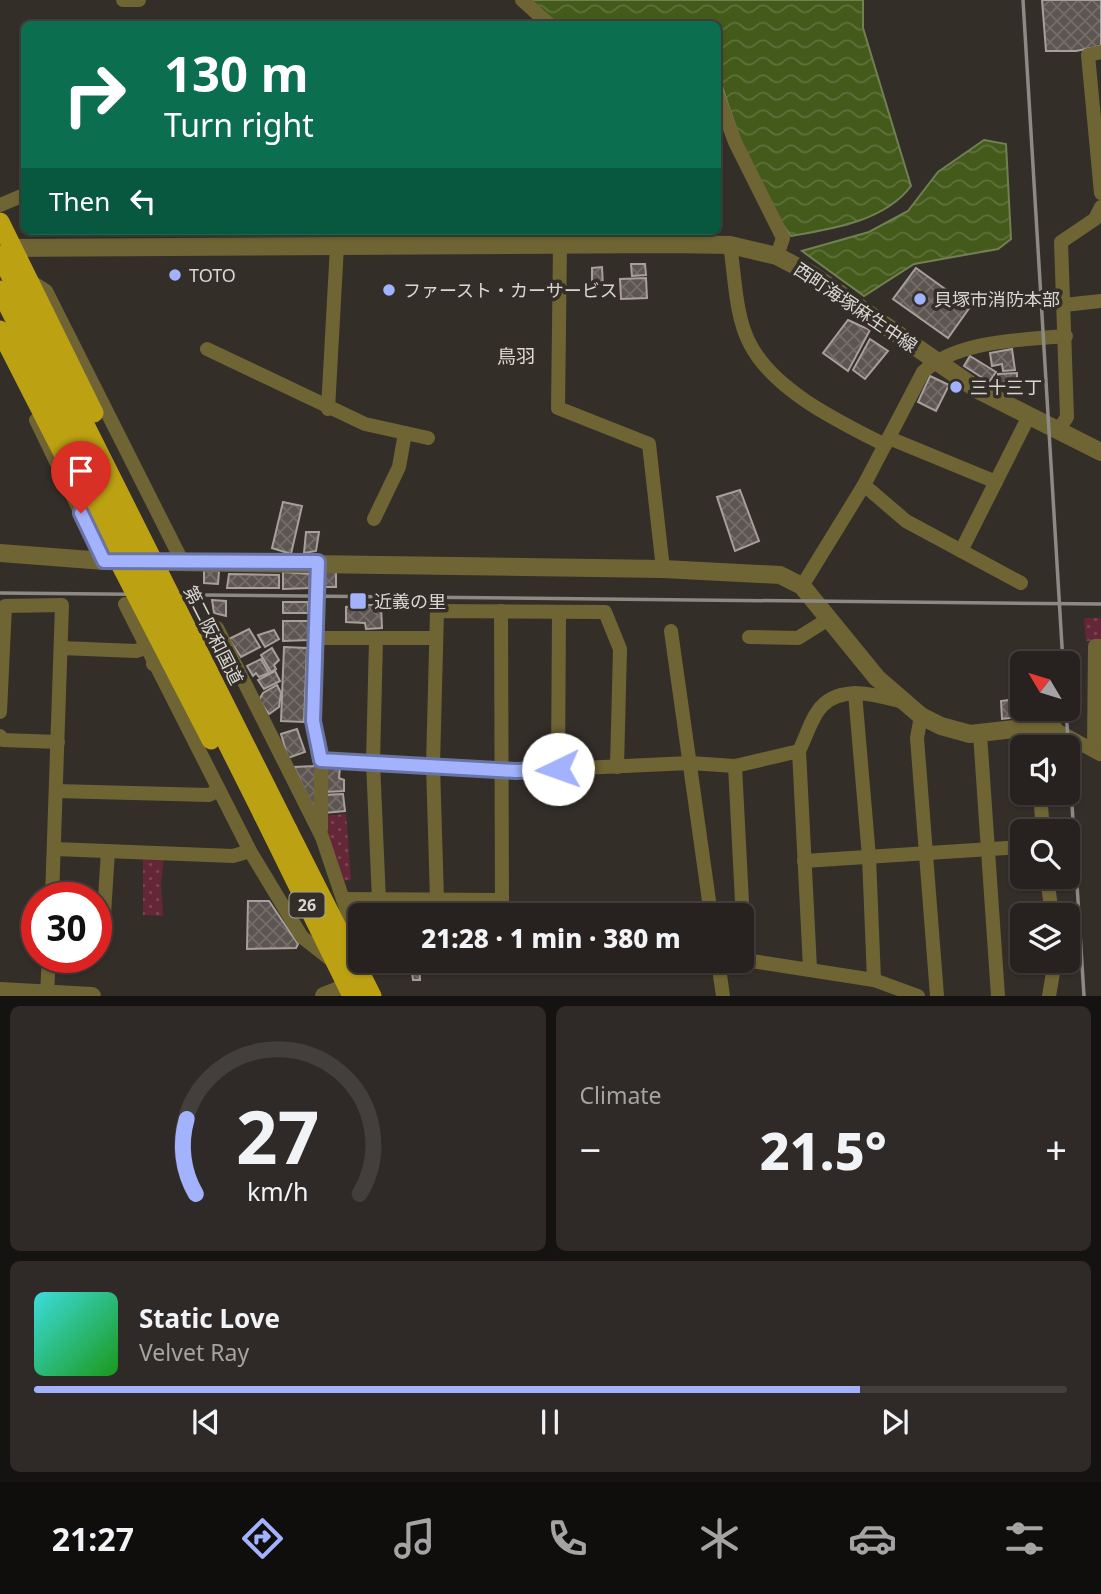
<!DOCTYPE html>
<meta charset="utf-8">
<style>
body{margin:0;font-family:"Noto Sans","Noto Sans JP",sans-serif;background:#2f2a28;color:#f1f3f6;height:100vh;display:flex;flex-direction:column;font-size:26px;white-space:nowrap}
*{box-sizing:border-box;margin:0}
p{font-size:23px;color:#a4a4a4}
.icon{flex:none;width:38px;height:38px;fill:none;stroke:currentColor;stroke-width:2;stroke-linecap:round;stroke-linejoin:round}
.map{position:relative;height:996px;overflow:hidden}
.panel{display:flex;flex-direction:column;gap:10px;padding:10px;background:#151311;flex:1}
.panel>*{flex:none}
.guide{position:absolute;left:21px;top:21px;width:700px;height:214px;border-radius:10px;box-shadow:0 2px 5px #0004,0 0 0 2px #433f3d;background:#0b6e4f;color:#fff;overflow:hidden}
.needle{width:46px;rotate:308deg}
.controls{position:absolute;left:1010px;top:651px;display:grid;gap:14px}
.controls a{display:grid;place-items:center;width:70px;height:70px;border-radius:10px;background:#27221f;box-shadow:0 2px 5px #0004,0 0 0 2px #433f3d;font-size:35px}
.speed{position:absolute;left:21px;top:882px;display:flex;gap:14px;font-size:35px;font-weight:700;text-align:center}
.speed>*{display:grid;place-content:center;width:91px;height:91px;border-radius:50%;background:#27221f;box-shadow:0 2px 5px #0004,0 0 0 2px #433f3d;line-height:1}
.speed .limit{border:10px solid #d22;background:#fff;color:#111}
.pin{position:absolute;display:grid;place-items:center;width:60px;height:60px;color:#fff;margin:-72px -30px;border-radius:50% 50% 50% 0;rotate:-45deg;box-shadow:0 0 7px #0007}
.pin .icon{rotate:45deg}
.me{position:absolute;width:77px;margin:-38px;rotate:267deg;stroke-linejoin:round;filter:drop-shadow(0 0 5px #0008)}
.turn{display:flex;align-items:center;gap:24px;height:147px;padding:0 28px;font-size:32px}
.turn .icon{width:91px;height:91px;stroke-width:2.5}
.turn b{display:block;font-size:49px;line-height:60px}
.then{display:flex;align-items:center;height:66px;padding:0 28px;background:#0003;gap:14px;font-size:26px}
.big{font-size:52px;font-weight:800;line-height:1.1}
.panel .tile{flex:1;display:flex;flex-direction:column;justify-content:center;gap:10px;min-width:0;padding:0 24px;border-radius:10px;background:#2f2a28}
.panel .dial{align-items:center;gap:0}
.dial svg{height:182px;overflow:visible;fill:none;stroke:#433f3d;stroke-width:7;stroke-linecap:round;text-anchor:middle}
.dial text{fill:#f1f3f6;stroke:none}
.song{display:flex;align-items:center;gap:21px}
.cover{width:84px;height:84px;border-radius:10px;background:linear-gradient(135deg,hsl(180 70% 55%),hsl(120 70% 35%))}
.played{height:7px;border-radius:4px;background:linear-gradient(90deg,#a2b2fd 80%,#433f3d 80%)}
.keys{display:flex;justify-content:space-around;direction:ltr}
.heat{display:flex;justify-content:space-between;align-items:center;font-size:38px;direction:ltr}
.panel .tiles{flex:1;display:grid;gap:10px;grid-template-columns:1fr 1fr}
.tile:last-child{grid-column:span 2}
.trip{position:absolute;left:348px;top:903px;width:406px;height:70px;border-radius:10px;background:#27221f;box-shadow:0 2px 5px #0004,0 0 0 2px #433f3d;font-weight:800;line-height:70px;text-align:center}
.tab-bar{display:flex;height:112px;justify-content:space-around;align-items:center;background:#100e0c;color:#a4a4a4}
.tab-bar .icon{width:49px;height:49px}
.tab-bar .active{color:#a2b2fd}
.tab-bar b{font-size:32px;color:#f1f3f6}
.map>svg:first-child{display:block}
.park{fill:url(#park-dots)}
.water{fill:url(#water-waves);stroke:#708052;stroke-width:2}
.building{fill:url(#building-cross-hatch);stroke:#a89e9b;stroke-width:2}
.lines{fill:none;stroke-linecap:round;stroke-linejoin:round}
.minor{stroke:#6f6434;stroke-width:14}
.tertiary{stroke:#6f6434;stroke-width:18}
.trunk{stroke:#bca112;stroke-width:19}
.rail{stroke:#8d8984;stroke-width:3.5}
.trunk-bridge{stroke:#bca112;stroke-width:19}
.route-casing{stroke:#6974a4;stroke-width:18}
.route{stroke:#a2b2fd;stroke-width:12}
.poi-dot{fill:#a2b2fd;stroke:#342e29;stroke-width:2.5}
.labels{text-anchor:middle;dominant-baseline:central;stroke-width:7;stroke-linejoin:round;paint-order:stroke}
.shield{fill:#342e29;stroke:#a8a4a0;stroke-width:2}
.shield-label{font-size:16px;font-weight:bold;fill:#dad7d3}
.poi-label{font-size:18px;fill:#dad7d3;stroke:#342e29;text-anchor:start}
.street-label{font-size:18px;fill:#dad7d3;stroke:#342e29}
.neighbourhood-label{font-size:19px;fill:#e0d9d2;stroke:#342e29}
</style>
<div class="map">
<svg width="1101" height="996" viewBox="0 0 1101 996">
<defs>
<pattern id="park-dots" width="8" height="8" patternUnits="userSpaceOnUse" patternTransform="scale(1.75)"><rect width="8" height="8" fill="#642738"/><path d="M2 2h.1M6 6h.1" fill="none" stroke="#7a4654" stroke-width="1.8" stroke-linecap="round"/></pattern>
<pattern id="water-waves" width="16" height="10" patternUnits="userSpaceOnUse" patternTransform="scale(1.75)"><rect width="16" height="10" fill="#435a1b"/><path d="M0 5q4-4 8 0t8 0" fill="none" stroke="#5e713b"/></pattern>
<pattern id="building-cross-hatch" width="8" height="8" patternUnits="userSpaceOnUse" patternTransform="scale(1.75)"><rect width="8" height="8" fill="#5d5552"/><path d="M0 0l8 8M0 8l8-8" fill="none" stroke="#746d6a"/></pattern>
</defs>
<rect width="100%" height="100%" fill="#342e29"/>
<!-- park -->
<g class="park">
<path d="M 1084,618 L 1101,618 L 1101,641 L 1086,641 Z"/>
<path d="M 346,814 L 351,880 L 340,881 L 321,816 Z"/>
<path d="M 143,855 L 164,855 L 161,884 L 163,916 L 143,915 Z"/>
</g>
<!-- water -->
<g class="water">
<path d="M 529,0 L 863,0 L 863,28 L 911,186 C 885,221 832,229 791,236 C 754,188 736,129 718,74 C 713,60 718,39 718,24 L 556,24 Z"/>
<path d="M 984,140 L 1006,144 L 1011,239 L 998,249 L 914,264 L 864,296 L 802,251 L 869,232 L 908,211 L 938,172 Z"/>
</g>
<!-- building -->
<g class="building">
<path d="M 1042,0 L 1101,0 L 1101,46 L 1076,51 L 1046,51 Z"/>
<path d="M 631,264 L 645,264 L 646,275 L 632,276 Z"/>
<path d="M 602,267 L 603,287 L 592,287 L 592,268 Z"/>
<path d="M 916,268 L 970,307 L 948,338 L 893,299 Z"/>
<path d="M 646,278 L 647,298 L 621,299 L 620,279 Z"/>
<path d="M 848,320 L 870,330 L 848,371 L 823,353 Z"/>
<path d="M 870,339 L 888,351 L 865,379 L 853,370 Z"/>
<path d="M 1012,349 L 1015,370 L 1003,371 L 1002,364 L 992,366 L 990,353 Z"/>
<path d="M 970,356 L 996,372 L 989,382 L 964,366 Z"/>
<path d="M 1017,373 L 1017,384 L 999,386 L 998,374 Z"/>
<path d="M 930,376 L 949,385 L 936,411 L 918,402 Z"/>
<path d="M 740,490 L 759,541 L 735,551 L 717,497 Z"/>
<path d="M 283,502 L 302,506 L 291,554 L 272,548 Z"/>
<path d="M 306,532 L 319,532 L 316,551 L 304,553 Z"/>
<path d="M 204,570 L 219,571 L 218,584 L 204,583 Z"/>
<rect x="322" y="571" width="14" height="16"/>
<path d="M 283,572 L 310,574 L 309,588 L 283,589 Z"/>
<path d="M 229,574 L 279,575 L 279,588 L 227,588 Z"/>
<path d="M 212,600 L 226,601 L 226,616 L 214,613 Z"/>
<rect x="283" y="602" width="25" height="11"/>
<path d="M 364,605 L 381,605 L 382,628 L 366,629 L 365,623 L 346,622 L 346,607 Z"/>
<path d="M 283,621 L 309,621 L 309,640 L 283,641 Z"/>
<path d="M 249,629 L 260,647 L 241,657 L 229,639 Z"/>
<path d="M 274,630 L 279,639 L 265,647 L 258,635 Z"/>
<path d="M 284,647 L 307,648 L 304,722 L 281,721 Z"/>
<path d="M 272,648 L 279,660 L 274,665 L 276,669 L 271,672 L 261,655 Z"/>
<path d="M 261,659 L 269,673 L 259,677 L 256,673 L 253,676 L 247,666 Z"/>
<path d="M 275,671 L 280,681 L 264,689 L 258,680 Z"/>
<path d="M 277,685 L 281,693 L 279,707 L 269,714 L 259,700 L 263,693 Z"/>
<path d="M 1020,686 L 1022,709 L 1028,709 L 1027,716 L 1002,719 L 1001,701 L 1015,699 Z"/>
<path d="M 297,729 L 305,752 L 288,758 L 281,734 Z"/>
<path d="M 315,766 L 316,805 L 312,805 L 294,767 Z"/>
<path d="M 325,767 L 340,767 L 339,778 L 344,780 L 344,791 L 325,792 Z"/>
<path d="M 343,794 L 345,811 L 324,813 L 323,795 Z"/>
<path d="M 248,901 L 269,901 L 298,944 L 296,948 L 247,949 Z"/>
<path d="M 389,961 L 419,961 L 420,980 L 413,980 L 412,972 L 389,973 Z"/>
</g>
<g class="lines">
<!-- minor -->
<g class="minor">
<path d="M 123,0 L 139,0"/>
<path d="M 522,0 L 549,24"/>
<path d="M 1101,52 L 1088,55 L 1101,193"/>
<path d="M 718,97 L 735,142 L 783,238 L 777,256"/>
<path d="M 0,205 L 24,195"/>
<path d="M 560,245 L 558,408 L 649,444 L 663,569"/>
<path d="M 730,245 C 735,276 735,316 750,344 C 774,391 840,422 885,445"/>
<path d="M 30,281 L 46,291 L 182,561"/>
<path d="M 1064,305 L 1101,301"/>
<path d="M 207,349 L 365,424 L 428,438"/>
<path d="M 328,409 L 337,246"/>
<path d="M 36,420 L 104,561"/>
<path d="M 1058,431 L 1067,417 L 1061,242 L 1095,219 L 1101,207"/>
<path d="M 889,438 L 996,482"/>
<path d="M 864,485 L 906,521 L 1021,583"/>
<path d="M 374,519 L 399,467 L 405,433"/>
<path d="M 961,551 L 1029,416"/>
<path d="M 318,562 L 313,721 L 321,760 L 321,829"/>
<path d="M 802,586 L 864,485 L 923,372 C 957,340 1021,340 1066,336"/>
<path d="M 125,604 L 250,851 L 302,937 L 334,962"/>
<path d="M 671,631 L 711,915"/>
<path d="M 749,637 L 798,638 L 830,618"/>
<path d="M 315,638 L 436,638"/>
<path d="M 376,639 L 373,762 L 379,901"/>
<path d="M 61,648 L 136,651 L 145,648"/>
<path d="M 153,664 L 217,628 L 322,837 L 360,950"/>
<path d="M 855,693 L 869,857 L 874,980"/>
<path d="M 0,712 L 5,606 L 62,605 L 52,898"/>
<path d="M 921,716 L 917,738 L 937,996"/>
<path d="M 1054,729 L 1100,754"/>
<path d="M 980,734 L 998,996"/>
<path d="M 0,736 L 3,740 L 58,742"/>
<path d="M 1094,748 L 1095,646 L 1101,646"/>
<path d="M 799,751 L 810,968"/>
<path d="M 321,760 L 516,771 L 690,763 L 735,766 L 799,751 C 806,737 812,716 822,706 C 843,684 879,696 903,702"/>
<path d="M 735,766 L 745,960 L 874,980 L 918,996"/>
<path d="M 558,769 L 559,612"/>
<path d="M 56,791 L 209,795 L 219,790"/>
<path d="M 1040,793 L 1043,831"/>
<path d="M 55,849 L 233,856 L 250,851"/>
<path d="M 804,861 L 1022,847"/>
<path d="M 1047,877 L 1052,915"/>
<path d="M 344,899 L 502,900 L 501,611"/>
<path d="M 437,900 L 433,765 L 437,611 L 605,612 L 620,649 L 617,767"/>
<path d="M 104,914 L 108,851"/>
<path d="M 718,961 L 723,996"/>
<path d="M 47,993 L 49,957"/>
<path d="M 1049,996 L 1055,961"/>
</g>
<!-- tertiary -->
<g class="tertiary">
<path d="M 0,248 L 670,244 L 730,245 L 777,256 L 811,274 L 978,390 L 1101,452"/>
<path d="M 0,553 L 104,561 L 663,569 L 780,575 L 802,586 L 877,678 L 921,716 L 941,726 L 970,734 L 1042,726 L 1054,729"/>
<path d="M 0,991 L 92,996"/>
<path d="M 324,996 L 347,987 L 358,979"/>
</g>
<!-- trunk -->
<g class="trunk">
<path d="M 0,222 L 94,413"/>
<path d="M 0,330 L 54,436"/>
<path d="M 263,815 L 352,996"/>
<path d="M 288,830 L 372,996"/>
</g>
<!-- rail -->
<g class="rail">
<path d="M 1023,0 L 1063,663"/>
<path d="M 0,593 L 1101,604"/>
<path d="M 1066,709 L 1084,996"/>
</g>
<!-- trunk-bridge -->
<g class="trunk-bridge">
<path d="M 0,255 L 288,830"/>
<path d="M 0,290 L 263,815"/>
<path d="M 54,436 L 211,740"/>
</g>
</g>
<g class="lines">
<!-- route casing -->
<g class="route-casing">
<path id="route" d="M 81,513 L 104,561 L 318,562 L 313,721 L 321,760 L 516,771 L 558,769"/>
</g>
<!-- route -->
<use href="#route" class="route"/>
</g>
<!-- markers -->
<g class="poi-dot">
<circle cx="175" cy="275" r="7"/>
<circle cx="389" cy="290" r="7"/>
<circle cx="920" cy="299" r="7"/>
<circle cx="956" cy="387" r="7"/>
<rect x="349" y="592" width="18" height="18" rx="3.5"/>
</g>
<g class="labels">
<!-- shield labels -->
<rect class="shield" x="289.5" y="892.5" width="35" height="25" rx="5"/>
<g class="shield-label">
<text x="307" y="905">26</text>
</g>
<!-- poi labels -->
<g class="poi-label">
<text x="189" y="275">TOTO</text>
<text x="403" y="290">ファースト・カーサービス</text>
<text x="934" y="299">貝塚市消防本部</text>
<text x="970" y="387">三十三丁</text>
<text x="374" y="601">近義の里</text>
</g>
<!-- street labels -->
<g class="street-label">
<text transform="translate(856 307) rotate(34)">西町海塚麻生中線</text>
<text transform="translate(214 635) rotate(63)">第二阪和国道</text>
</g>
<!-- neighbourhood labels -->
<g class="neighbourhood-label">
<text x="516" y="356">鳥羽</text>
</g>
</g>
</svg>
<div class="controls">
<a><svg class="needle" viewBox="-14 -14 28 28"><path d="M0-13l5 13h-10z" fill="#e53935"/><path d="M0 13l5-13h-10z" fill="#a4a4a4"/></svg></a>
<a><svg class="icon" aria-label="sound" viewBox="0 0 24 24"><path d="M4 9h4l5-4v14l-5-4H4zM17 9q2 3 0 6"/></svg></a>
<a><svg class="icon" aria-label="search" viewBox="0 0 24 24"><circle cx="10" cy="10" r="6"/><path d="M15 15l6 6"/></svg></a>
<a><svg class="icon" aria-label="layers" viewBox="0 0 24 24"><path d="M12 4l9 5-9 5-9-5zM3 14l9 5 9-5"/></svg></a>
</div>
<div class="speed"><div class="limit">30</div></div>
<div class="pin" style="left:81px;top:513px;background:#d93025"><svg class="icon" aria-label="arrive" viewBox="0 0 24 24"><path d="M6 21V4h12l-3 4 3 4H6"/></svg></div>
<svg class="me" style="left:558px;top:769px" viewBox="-20 -20 40 40"><circle r="19" fill="#fff"/><path d="M0-13L10 11 0 6-10 11z" fill="#a2b2fd"/></svg>
<div class="trip">21:28 · 1 min · 380 m</div>
<div class="guide">
<div class="turn"><svg class="icon" aria-label="right" viewBox="0 0 24 24"><path d="M7 20v-9h11M14 6l5 5-5 5"/></svg><div><b>130 m</b>Turn right</div></div>
<div class="then">Then<svg class="icon" aria-label="left" viewBox="0 0 24 24"><path d="M17 20v-9H6M10 6l-5 5 5 5"/></svg></div>
</div>
</div>
<section class="panel">
<div class="tiles">
<div class="tile dial"><svg viewBox="0 0 100 80">
<path d="M14 69A42 42 0 1 1 86 69"/>
<path d="M14 69A42 42 0 0 1 10 36" stroke="#a2b2fd"/>
<text x="50" y="56" font-size="32" font-weight="700">27</text>
<text x="50" y="72" font-size="11">km/h</text>
</svg></div>
<div class="tile"><p>Climate</p>
<div class="heat"><a>−</a><b class="big">21.5°</b><a>+</a></div>
</div>
<div class="tile">
<div class="song"><i class="cover"></i><div><b>Static Love</b><p>Velvet Ray</p></div></div>
<div class="played"></div>
<div class="keys"><svg class="icon" aria-label="previous" viewBox="0 0 24 24"><path d="M18 5L8 12l10 7zM5 5v14"/></svg><svg class="icon" aria-label="pause" viewBox="0 0 24 24"><path d="M8 5v14M16 5v14"/></svg><svg class="icon" aria-label="next" viewBox="0 0 24 24"><path d="M6 5l10 7-10 7zM19 5v14"/></svg></div>
</div>
</div>
</section>
<nav class="tab-bar">
<b>21:27</b>
<svg class="icon active" aria-label="directions" viewBox="0 0 24 24"><path d="M12 3l9 9-9 9-9-9zM9 14v-3h6M13 9l2 2-2 2"/></svg>
<svg class="icon" aria-label="music" viewBox="0 0 24 24"><path d="M9 18V5l10-2v13"/><circle cx="6" cy="18" r="3"/><circle cx="16" cy="16" r="3"/></svg>
<svg class="icon" aria-label="phone" viewBox="0 0 24 24"><path d="M5 4h4l2 5-3 2q2 4 5 5l2-3 5 2v4C11 20 4 13 5 4z"/></svg>
<svg class="icon" aria-label="climate" viewBox="0 0 24 24"><path d="M12 3v18M4 7l16 10M4 17L20 7"/></svg>
<svg class="icon" aria-label="car" viewBox="0 0 24 24"><path d="M5 17H2v-5l4-1 3-4h7l3 4 3 1v5h-3M9 17h6M6 11h13"/><circle cx="7" cy="17" r="2"/><circle cx="17" cy="17" r="2"/></svg>
<svg class="icon" aria-label="filters" viewBox="0 0 24 24"><path d="M4 7h16M4 17h16"/><circle cx="9" cy="7" r="2"/><circle cx="15" cy="17" r="2"/></svg>
</nav>
